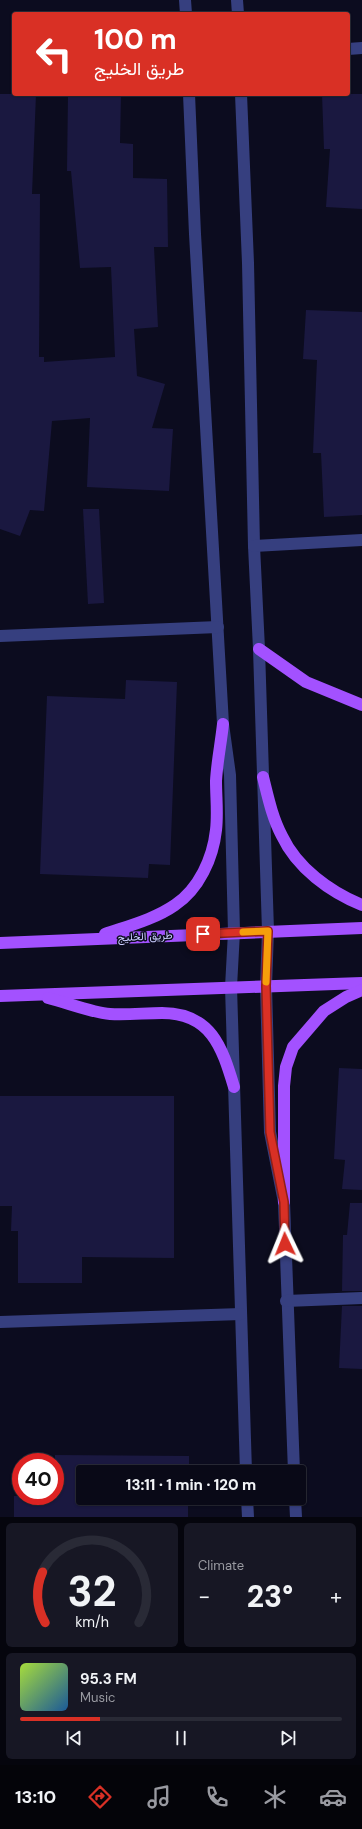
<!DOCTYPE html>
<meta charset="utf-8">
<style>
body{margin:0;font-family:"DM Sans",Vazirmatn,sans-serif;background:#171724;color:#f1f3f6;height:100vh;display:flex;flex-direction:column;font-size:15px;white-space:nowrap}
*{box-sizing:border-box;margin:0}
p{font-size:13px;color:#999aa1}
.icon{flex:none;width:22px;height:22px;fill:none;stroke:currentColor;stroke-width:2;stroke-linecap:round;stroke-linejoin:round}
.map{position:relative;height:1517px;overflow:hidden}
.side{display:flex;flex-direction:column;gap:6px;padding:6px;background:#05050d;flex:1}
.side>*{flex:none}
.hud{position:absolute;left:12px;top:12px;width:338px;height:84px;border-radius:4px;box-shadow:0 1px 3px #0004,0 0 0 1px #292a36;background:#d93025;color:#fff;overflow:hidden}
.speed{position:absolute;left:12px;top:1453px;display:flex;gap:8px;font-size:20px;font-weight:700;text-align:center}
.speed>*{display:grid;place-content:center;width:52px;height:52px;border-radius:50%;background:#090917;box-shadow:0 1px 3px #0004,0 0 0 1px #292a36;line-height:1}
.speed .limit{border:6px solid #d22;background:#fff;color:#111}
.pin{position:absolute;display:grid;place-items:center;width:34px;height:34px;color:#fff;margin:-17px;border-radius:8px;box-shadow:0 2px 6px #0006}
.me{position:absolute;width:44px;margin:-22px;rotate:358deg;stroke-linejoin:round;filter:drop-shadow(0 0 3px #0008)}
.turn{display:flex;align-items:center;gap:14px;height:84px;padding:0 16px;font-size:18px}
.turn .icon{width:52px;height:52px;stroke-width:2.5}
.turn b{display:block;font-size:28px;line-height:34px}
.big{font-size:30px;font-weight:800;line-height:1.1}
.side .card{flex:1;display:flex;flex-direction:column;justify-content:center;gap:6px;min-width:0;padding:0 14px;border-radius:6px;background:#171724}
.side .dial{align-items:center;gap:0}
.dial svg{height:104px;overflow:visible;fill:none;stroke:#292a36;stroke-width:7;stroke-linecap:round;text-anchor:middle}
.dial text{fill:#f1f3f6;stroke:none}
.song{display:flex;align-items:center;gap:12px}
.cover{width:48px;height:48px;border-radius:6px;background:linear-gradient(135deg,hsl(80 70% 55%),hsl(210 70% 35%))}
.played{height:4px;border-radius:2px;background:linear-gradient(90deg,#d93025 25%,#292a36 25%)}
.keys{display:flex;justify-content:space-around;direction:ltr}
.heat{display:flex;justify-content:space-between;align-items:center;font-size:22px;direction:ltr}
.side .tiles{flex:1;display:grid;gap:6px;grid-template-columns:1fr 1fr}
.card:last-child{grid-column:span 2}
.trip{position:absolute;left:76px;top:1465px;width:230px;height:40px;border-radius:4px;background:#090917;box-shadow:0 1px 3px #0004,0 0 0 1px #292a36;font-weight:800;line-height:40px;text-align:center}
.tab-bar{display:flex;height:64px;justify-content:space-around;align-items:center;background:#040409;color:#999aa1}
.tab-bar .icon{width:28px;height:28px}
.tab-bar .on{color:#d93025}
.tab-bar b{font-size:18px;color:#f1f3f6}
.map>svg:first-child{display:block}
.building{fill:#1a1840}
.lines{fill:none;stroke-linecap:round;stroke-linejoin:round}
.minor{stroke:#363f7f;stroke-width:12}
.major{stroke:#a351ff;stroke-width:12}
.route-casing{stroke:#8d1f18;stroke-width:10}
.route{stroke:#d93025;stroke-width:7}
.slow{stroke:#f59e0b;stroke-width:7}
.labels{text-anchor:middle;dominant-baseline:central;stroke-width:3;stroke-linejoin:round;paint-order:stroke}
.street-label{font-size:11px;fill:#cacdff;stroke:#0c0c1f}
</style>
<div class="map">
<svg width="362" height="1517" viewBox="0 0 362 1517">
<rect width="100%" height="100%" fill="#0c0c1f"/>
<!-- building -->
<g class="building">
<path d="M 0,94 L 36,94 L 32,194 L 40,194 L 39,357 L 44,357 L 44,362 L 115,357 L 111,267 L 80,268 L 71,171 L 67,171 L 68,94 L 121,94 L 120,143 L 133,144 L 133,178 L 167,179 L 168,247 L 154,247 L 158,327 L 134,329 L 137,376 L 165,384 L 152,428 L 173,429 L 169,491 L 87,487 L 90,418 L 52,421 L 44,511 L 30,510 L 20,536 L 0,529 Z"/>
<path d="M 322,94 L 362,94 L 362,209 L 326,207 L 330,149 L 324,149 Z"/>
<path d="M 306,310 L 362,312 L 362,515 L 324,517 L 321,453 L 313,453 L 317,360 L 303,359 Z"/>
<path d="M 83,509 L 99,509 L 104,603 L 88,604 Z"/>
<path d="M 126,680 L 177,682 L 170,865 L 149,864 L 148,878 L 40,874 L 47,696 L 125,699 Z"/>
<path d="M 339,1068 L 362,1069 L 362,1190 L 342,1189 L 345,1160 L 334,1159 Z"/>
<path d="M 0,1096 L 174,1096 L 174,1258 L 82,1257 L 82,1283 L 18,1283 L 18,1231 L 11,1231 L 12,1206 L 0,1206 Z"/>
<path d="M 350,1203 L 362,1203 L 362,1291 L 342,1291 L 343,1235 L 347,1235 Z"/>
<path d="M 342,1306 L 362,1306 L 362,1369 L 339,1368 Z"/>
<path d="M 55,1455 L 189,1456 L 189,1472 L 83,1472 L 83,1498 L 188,1498 L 188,1517 L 14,1517 L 14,1496 L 55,1496 Z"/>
</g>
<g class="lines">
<!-- minor -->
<g class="minor">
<path d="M 185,0 L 186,14"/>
<path d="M 237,0 L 238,14"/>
<path d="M 348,49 L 362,48"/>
<path d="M 189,94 L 195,234 L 223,724 L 230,775 L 234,932 L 231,987 L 246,1472"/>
<path d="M 241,94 L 248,263 L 254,546 L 259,649 L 268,931 L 266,986 L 270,1132 L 284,1202 L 294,1472"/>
<path d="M 254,546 L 362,540"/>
<path d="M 0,636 L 218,627"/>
<path d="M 286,1301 L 362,1298"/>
<path d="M 0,1322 L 241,1314"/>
<path d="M 247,1498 L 248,1517"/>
<path d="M 295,1498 L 296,1517"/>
</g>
<!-- major -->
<g class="major">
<path d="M 259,649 L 306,682 L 362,705"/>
<path d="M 263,777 C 268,797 272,817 282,836 C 297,868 330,892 362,905"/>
<path d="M 105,934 C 128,926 155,919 175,905 C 199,889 213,858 216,830 C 218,814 216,797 216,781 C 217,762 221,743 223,724"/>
<path d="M 0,943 L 362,928"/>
<path d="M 0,996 L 362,983"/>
<path d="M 48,998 C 65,1002 94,1013 110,1014 C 128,1015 145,1013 162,1013 C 211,1013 222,1047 234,1087"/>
<path d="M 284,1202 L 284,1086 L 286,1067 L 293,1047 L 324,1011 L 346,997 L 362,990"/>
</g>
</g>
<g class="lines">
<!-- route casing -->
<g class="route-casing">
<path id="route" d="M 203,934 L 268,931 L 266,986 L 270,1132 L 284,1202 L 285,1244"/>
</g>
<!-- route -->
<use href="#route" class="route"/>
<!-- slow -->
<path class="slow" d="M 243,932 L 268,931 L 266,982"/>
</g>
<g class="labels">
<!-- street labels -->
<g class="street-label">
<text transform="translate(145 936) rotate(-3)">طريق الخليج</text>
</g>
</g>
</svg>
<div class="speed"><div class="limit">40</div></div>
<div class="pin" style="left:203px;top:934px;background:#d93025"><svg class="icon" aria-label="arrive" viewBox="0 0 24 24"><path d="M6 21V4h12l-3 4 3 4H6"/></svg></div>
<svg class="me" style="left:285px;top:1244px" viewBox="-20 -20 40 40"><path d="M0-17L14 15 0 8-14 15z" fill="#d93025" stroke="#fff" stroke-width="4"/></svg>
<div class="trip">13:11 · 1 min · 120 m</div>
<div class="hud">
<div class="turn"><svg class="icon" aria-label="left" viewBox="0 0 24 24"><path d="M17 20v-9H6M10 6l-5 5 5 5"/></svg><div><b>100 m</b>طريق الخليج</div></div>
</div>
</div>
<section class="side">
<div class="tiles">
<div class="card dial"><svg viewBox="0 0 100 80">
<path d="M14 69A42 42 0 1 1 86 69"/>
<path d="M14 69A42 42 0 0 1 12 30" stroke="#d93025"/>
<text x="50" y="56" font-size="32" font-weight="700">32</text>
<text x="50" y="72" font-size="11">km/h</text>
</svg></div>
<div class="card"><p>Climate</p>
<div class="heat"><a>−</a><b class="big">23°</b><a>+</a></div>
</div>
<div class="card">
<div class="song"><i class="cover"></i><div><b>95.3 FM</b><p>Music</p></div></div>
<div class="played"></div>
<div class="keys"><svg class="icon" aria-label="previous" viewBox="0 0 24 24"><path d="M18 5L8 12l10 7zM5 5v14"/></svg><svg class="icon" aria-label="pause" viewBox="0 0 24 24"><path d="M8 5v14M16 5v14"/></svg><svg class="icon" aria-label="next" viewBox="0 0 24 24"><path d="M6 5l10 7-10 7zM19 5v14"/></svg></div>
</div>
</div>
</section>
<nav class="tab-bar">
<b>13:10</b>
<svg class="icon on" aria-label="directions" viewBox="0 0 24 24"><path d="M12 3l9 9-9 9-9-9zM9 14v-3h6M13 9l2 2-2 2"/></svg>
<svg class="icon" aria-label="music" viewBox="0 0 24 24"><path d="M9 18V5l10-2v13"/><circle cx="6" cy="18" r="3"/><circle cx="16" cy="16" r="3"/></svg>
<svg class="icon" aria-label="phone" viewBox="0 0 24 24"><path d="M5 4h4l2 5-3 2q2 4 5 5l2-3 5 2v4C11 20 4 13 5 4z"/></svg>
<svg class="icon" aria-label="climate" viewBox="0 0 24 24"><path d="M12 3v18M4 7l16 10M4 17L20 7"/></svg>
<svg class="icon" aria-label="car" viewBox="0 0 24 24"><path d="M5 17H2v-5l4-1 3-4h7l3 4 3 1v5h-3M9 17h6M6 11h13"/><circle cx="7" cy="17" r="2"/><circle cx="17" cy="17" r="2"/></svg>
</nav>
